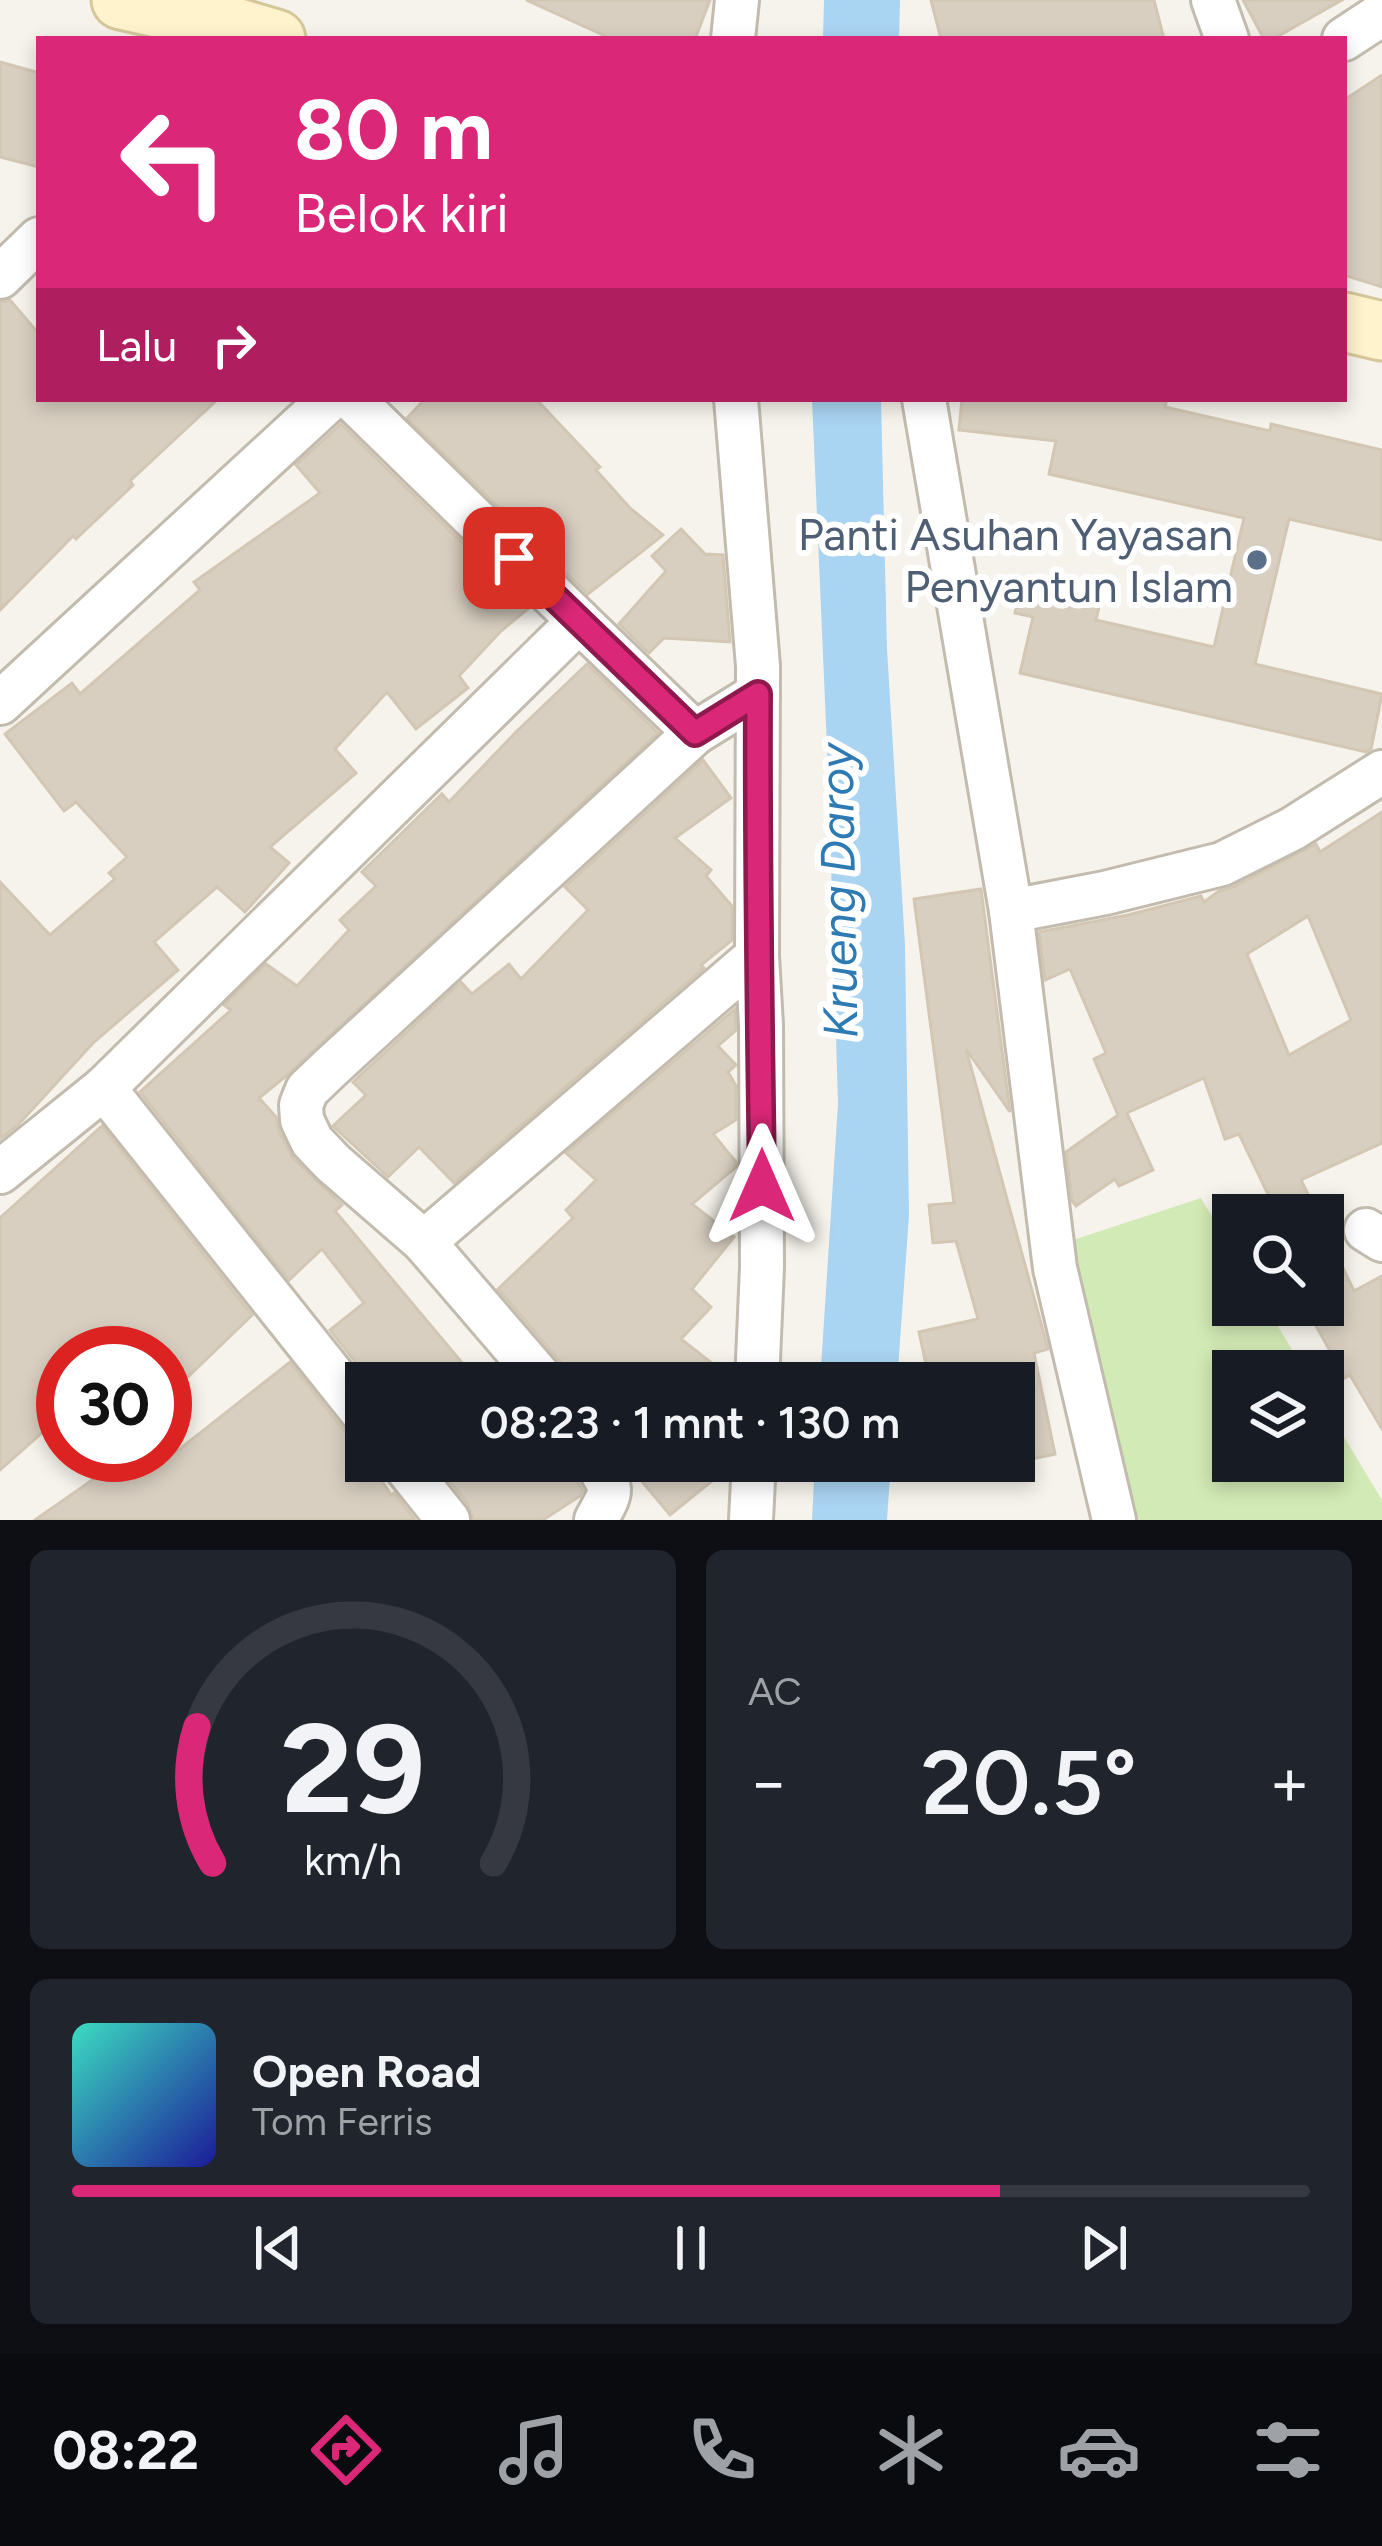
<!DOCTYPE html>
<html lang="id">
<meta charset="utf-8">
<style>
body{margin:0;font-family:Figtree,sans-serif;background:#20242c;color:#f1f3f6;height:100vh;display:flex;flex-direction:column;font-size:45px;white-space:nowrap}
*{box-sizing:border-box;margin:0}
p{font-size:39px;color:#9ea1a6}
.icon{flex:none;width:66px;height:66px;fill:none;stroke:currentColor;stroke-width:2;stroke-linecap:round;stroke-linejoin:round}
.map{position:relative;height:1520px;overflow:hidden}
.details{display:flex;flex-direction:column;gap:30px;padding:30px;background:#0d0f14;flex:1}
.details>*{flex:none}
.hud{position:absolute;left:36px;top:36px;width:1311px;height:366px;border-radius:0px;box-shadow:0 6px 18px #0003;background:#db2777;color:#fff;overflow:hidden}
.tools{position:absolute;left:1212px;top:1194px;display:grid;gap:24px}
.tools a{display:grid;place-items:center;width:132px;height:132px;border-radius:0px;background:#171b24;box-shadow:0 6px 18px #0003;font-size:60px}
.speed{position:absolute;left:36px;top:1326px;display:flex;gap:24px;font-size:60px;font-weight:700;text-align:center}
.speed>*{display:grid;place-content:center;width:156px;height:156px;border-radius:50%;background:#171b24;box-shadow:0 6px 18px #0003;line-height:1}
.speed .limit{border:18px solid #d22;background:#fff;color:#111}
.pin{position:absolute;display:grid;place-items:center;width:102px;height:102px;color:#fff;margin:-51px;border-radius:24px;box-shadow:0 6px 18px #0006}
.me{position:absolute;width:132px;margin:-66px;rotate:0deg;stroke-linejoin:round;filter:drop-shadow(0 0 9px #0008)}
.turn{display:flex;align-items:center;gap:42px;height:252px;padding:0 60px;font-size:54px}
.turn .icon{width:156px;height:156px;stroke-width:2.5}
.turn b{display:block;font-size:84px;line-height:102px}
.then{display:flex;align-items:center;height:114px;padding:0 60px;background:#0003;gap:24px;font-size:45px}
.big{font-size:90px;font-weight:600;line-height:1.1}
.details .card{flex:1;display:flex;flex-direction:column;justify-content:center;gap:18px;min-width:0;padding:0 42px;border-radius:18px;background:#20242c}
.details .dial{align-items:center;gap:0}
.dial svg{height:312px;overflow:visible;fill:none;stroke:#363941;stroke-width:7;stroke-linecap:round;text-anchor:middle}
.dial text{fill:#f1f3f6;stroke:none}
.song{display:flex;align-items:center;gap:36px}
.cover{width:144px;height:144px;border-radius:18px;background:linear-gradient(135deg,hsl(170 70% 55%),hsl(240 70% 35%))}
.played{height:12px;border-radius:6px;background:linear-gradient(90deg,#db2777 75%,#363941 75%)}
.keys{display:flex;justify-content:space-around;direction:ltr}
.heat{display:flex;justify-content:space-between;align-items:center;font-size:66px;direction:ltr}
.details .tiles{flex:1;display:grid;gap:30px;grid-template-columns:1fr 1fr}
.card:last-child{grid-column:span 2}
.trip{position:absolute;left:345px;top:1362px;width:690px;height:120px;border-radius:0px;background:#171b24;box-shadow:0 6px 18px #0003;font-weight:600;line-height:120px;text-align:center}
.tab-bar{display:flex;height:192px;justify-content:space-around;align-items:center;background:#090b0e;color:#9ea1a6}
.tab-bar .icon{width:84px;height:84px}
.tab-bar .selected{color:#db2777}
.tab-bar b{font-size:54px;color:#f1f3f6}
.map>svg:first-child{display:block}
.green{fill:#d2eab5}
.water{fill:#a9d4f2}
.building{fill:#d8cfc1;stroke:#d3c7b4;stroke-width:3;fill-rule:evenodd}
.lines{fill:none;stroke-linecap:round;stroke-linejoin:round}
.street-casing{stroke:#c2bbae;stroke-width:48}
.secondary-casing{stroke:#d6c79b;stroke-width:63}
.street{stroke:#fff;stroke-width:42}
.secondary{stroke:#fff3cd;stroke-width:57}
.route-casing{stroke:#8e194d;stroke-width:30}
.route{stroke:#db2777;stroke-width:21}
.service-dot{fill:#5c6f8a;stroke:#fff;stroke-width:4.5}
.labels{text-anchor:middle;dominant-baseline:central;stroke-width:12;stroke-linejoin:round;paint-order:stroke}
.service-label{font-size:45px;fill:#4e5e75;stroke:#fff;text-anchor:end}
.water-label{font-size:48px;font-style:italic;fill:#2e7ab2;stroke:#fff}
</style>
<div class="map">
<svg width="1382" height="1520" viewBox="0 0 1382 1520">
<rect width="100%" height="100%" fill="#f6f3ec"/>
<!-- green -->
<path class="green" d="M 1201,1198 L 1233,1252 L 1233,1305 L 1265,1305 L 1305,1371 L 1233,1371 L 1233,1461 L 1323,1461 L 1323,1402 L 1382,1500 L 1382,1520 L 1134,1520 L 1061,1244 Z"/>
<!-- water -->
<g class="water">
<path d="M 824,0 L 900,0 L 899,39 L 823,39 Z"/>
<path d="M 812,399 L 881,399 L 887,649 L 905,945 L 909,1215 L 897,1383 L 820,1383 L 838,1104 L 829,794 Z"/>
<path d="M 815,1461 L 891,1461 L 887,1520 L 812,1520 Z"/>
</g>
<!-- building -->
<g class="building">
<path d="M 526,0 L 710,0 L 695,39 L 612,39 Z"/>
<path d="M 931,0 L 1154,0 L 1164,39 L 941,39 Z"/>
<path d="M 1243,0 L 1342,0 L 1273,39 L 1264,39 Z"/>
<path d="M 0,62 L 39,73 L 39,167 L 0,157 Z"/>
<path d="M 1382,75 L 1382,287 L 1344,275 L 1344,100 Z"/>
<path d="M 10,300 L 39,334 L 39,399 L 218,399 L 130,481 L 133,485 L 76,539 L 73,536 L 0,610 L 0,302 Z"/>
<path d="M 425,399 L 536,399 L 600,467 L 596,470 L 630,508 L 663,535 L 588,594 L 407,418 Z"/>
<path d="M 962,399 L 1167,399 L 1165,407 L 1270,431 L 1271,424 L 1382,450 L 1382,540 L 1289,519 L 1255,664 L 1382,694 L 1371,749 L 1366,752 L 1020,673 L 1033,617 L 1015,613 L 1022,580 L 1101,598 L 1096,620 L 1214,647 L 1244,518 L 1049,474 L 1056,441 L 959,430 Z"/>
<path d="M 341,424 L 529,608 L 501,631 L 459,676 L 468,688 L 416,729 L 387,692 L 335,749 L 356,773 L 270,847 L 289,863 L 245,912 L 217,887 L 154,942 L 178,970 L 94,1042 L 18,1125 L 0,1139 L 0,882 L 50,935 L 115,879 L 109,873 L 127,857 L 76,802 L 64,811 L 5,734 L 72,683 L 80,694 L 200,590 L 194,582 L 320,493 L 296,465 Z"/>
<path d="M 681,529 L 705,554 L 723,555 L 730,642 L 664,638 L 649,653 L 619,624 L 666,571 L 652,556 Z"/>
<path d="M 587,664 L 658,733 L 286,1076 L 259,1098 L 276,1117 L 279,1131 L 293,1158 L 342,1205 L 335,1211 L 479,1383 L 372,1383 L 330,1330 L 364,1303 L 322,1249 L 289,1280 L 140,1092 L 231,1010 L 224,1005 L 266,964 L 297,986 L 349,930 L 340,920 L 376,886 L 362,872 L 442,794 L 449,802 L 516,732 Z"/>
<path d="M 703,760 L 731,798 L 675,838 L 711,870 L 706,876 L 732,906 L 732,940 L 701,965 L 704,968 L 454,1183 L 419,1147 L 388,1177 L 333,1126 L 366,1095 L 353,1082 L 461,982 L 472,994 L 509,964 L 521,979 L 588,910 L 565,887 Z"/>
<path d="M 1382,812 L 1382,1143 L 1301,1180 L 1318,1215 L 1278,1215 L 1239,1134 L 1225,1139 L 1204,1078 L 1127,1113 L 1153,1170 L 1119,1186 L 1115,1179 L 1076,1206 L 1072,1201 L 1066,1152 L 1118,1115 L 1094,1059 L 1106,1053 L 1070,969 L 1045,980 L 1039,932 L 1128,915 L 1201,896 L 1204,902 L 1219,891 L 1233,887 L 1316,844 L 1320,852 ZM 1308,916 L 1351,1020 L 1289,1055 L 1247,954 Z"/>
<path d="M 981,889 L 1010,1112 L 966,1049 L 1048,1349 L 1034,1353 L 1055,1454 L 1014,1463 L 1014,1383 L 930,1383 L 919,1332 L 978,1319 L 956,1241 L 933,1243 L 929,1205 L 954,1203 L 914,899 Z"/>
<path d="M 735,1009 L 736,1030 L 718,1046 L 736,1065 L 728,1072 L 736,1086 L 736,1120 L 713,1134 L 736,1162 L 736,1167 L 692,1204 L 734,1237 L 692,1289 L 711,1307 L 681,1339 L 732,1379 L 732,1383 L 570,1383 L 564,1366 L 498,1289 L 573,1218 L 566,1210 L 596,1180 L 566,1153 Z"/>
<path d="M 102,1126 L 252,1315 L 165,1399 L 165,1353 L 63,1353 L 63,1414 L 0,1470 L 0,1218 Z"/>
<path d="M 1323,1226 L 1354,1291 L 1382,1276 L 1382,1429 L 1350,1375 L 1345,1378 L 1310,1315 L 1323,1308 Z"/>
<path d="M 290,1362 L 346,1433 L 356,1440 L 366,1442 L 366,1461 L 369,1461 L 391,1495 L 394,1493 L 415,1520 L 35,1520 L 128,1455 L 147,1455 L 157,1467 Z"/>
<path d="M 434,1461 L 570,1461 L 573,1475 L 583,1490 L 580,1496 L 543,1520 L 473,1520 L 468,1504 Z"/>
<path d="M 625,1461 L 728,1461 L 728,1468 L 670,1515 Z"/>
</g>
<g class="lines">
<!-- street casing -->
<g class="street-casing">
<g id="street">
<path d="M 1213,0 L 1227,39"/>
<path d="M 733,39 L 737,0"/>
<path d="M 1344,39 L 1382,14"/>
<path d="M 0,277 L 39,239"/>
<path d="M 736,399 L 758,666 L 757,956 L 761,1025 L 762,1267 L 757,1383"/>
<path d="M 924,399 L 1011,911 L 1055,1268 L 1114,1520"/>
<path d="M 579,621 L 695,733"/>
<path d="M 0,703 L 330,399"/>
<path d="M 1011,911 L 1105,893 L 1222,864 L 1292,829 L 1382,772"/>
<path d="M 104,1088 L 366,1417"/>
<path d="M 0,1172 L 104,1088 L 579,621 L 352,399"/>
<path d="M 1366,1230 L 1382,1240"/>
<path d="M 424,1242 L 757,956"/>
<path d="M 545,1383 L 424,1242 L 333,1163 L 312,1141 L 302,1120 L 301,1105 L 307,1090 L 330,1068 L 695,733 L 758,694"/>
<path d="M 401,1461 L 448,1520"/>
<path d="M 595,1461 C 614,1491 613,1489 596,1520"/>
<path d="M 751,1520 L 754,1461"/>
</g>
</g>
<!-- secondary casing -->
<g class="secondary-casing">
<g id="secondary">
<path d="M 121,0 L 211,20 L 276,39"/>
<path d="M 1344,322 L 1382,331"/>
</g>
</g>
<!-- street -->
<use href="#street" class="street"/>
<!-- secondary -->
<use href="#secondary" class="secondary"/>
</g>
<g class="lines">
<!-- route casing -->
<g class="route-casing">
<path id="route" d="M 514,558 L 695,733 L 758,694 C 757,858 760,1022 762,1186"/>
</g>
<!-- route -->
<use href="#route" class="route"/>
</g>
<!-- markers -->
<circle class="service-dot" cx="1257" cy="560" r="12"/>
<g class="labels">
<!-- service labels -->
<g class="service-label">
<text x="1233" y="534">Panti Asuhan Yayasan<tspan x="1233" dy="52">Penyantun Islam</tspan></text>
</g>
<!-- water labels -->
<g class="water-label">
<text transform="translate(838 891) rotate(-91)">Krueng Daroy</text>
</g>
</g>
</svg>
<div class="tools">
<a><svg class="icon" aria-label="search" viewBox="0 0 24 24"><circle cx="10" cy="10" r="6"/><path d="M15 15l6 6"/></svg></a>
<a><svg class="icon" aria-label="layers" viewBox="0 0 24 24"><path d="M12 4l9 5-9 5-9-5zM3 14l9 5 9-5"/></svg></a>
</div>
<div class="speed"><div class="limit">30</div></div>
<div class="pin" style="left:514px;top:558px;background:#d93025"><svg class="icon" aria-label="arrive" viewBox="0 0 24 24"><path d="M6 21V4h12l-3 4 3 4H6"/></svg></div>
<svg class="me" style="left:762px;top:1186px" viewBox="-20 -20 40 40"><path d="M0-17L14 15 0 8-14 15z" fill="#db2777" stroke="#fff" stroke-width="4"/></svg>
<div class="trip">08:23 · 1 mnt · 130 m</div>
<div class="hud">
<div class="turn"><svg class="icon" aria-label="left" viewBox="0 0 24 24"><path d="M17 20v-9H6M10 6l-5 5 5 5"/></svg><div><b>80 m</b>Belok kiri</div></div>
<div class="then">Lalu<svg class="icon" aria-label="right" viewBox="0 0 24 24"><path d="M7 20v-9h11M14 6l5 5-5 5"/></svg></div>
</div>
</div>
<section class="details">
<div class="tiles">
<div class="card dial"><svg viewBox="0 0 100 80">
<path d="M14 69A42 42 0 1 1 86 69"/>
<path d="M14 69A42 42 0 0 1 10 34" stroke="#db2777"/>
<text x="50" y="56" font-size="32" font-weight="700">29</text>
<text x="50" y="72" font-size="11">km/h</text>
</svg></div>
<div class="card"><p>AC</p>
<div class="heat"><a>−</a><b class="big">20.5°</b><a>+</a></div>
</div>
<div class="card">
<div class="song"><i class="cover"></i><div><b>Open Road</b><p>Tom Ferris</p></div></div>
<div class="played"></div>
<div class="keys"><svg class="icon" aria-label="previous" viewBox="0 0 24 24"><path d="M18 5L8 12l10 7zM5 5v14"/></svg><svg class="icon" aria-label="pause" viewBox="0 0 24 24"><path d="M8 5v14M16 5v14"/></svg><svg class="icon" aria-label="next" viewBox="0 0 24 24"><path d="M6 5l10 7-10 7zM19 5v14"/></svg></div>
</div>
</div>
</section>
<nav class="tab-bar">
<b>08:22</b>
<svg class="icon selected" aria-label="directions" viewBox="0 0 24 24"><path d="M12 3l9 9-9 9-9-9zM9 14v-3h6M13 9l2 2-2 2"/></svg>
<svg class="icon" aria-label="music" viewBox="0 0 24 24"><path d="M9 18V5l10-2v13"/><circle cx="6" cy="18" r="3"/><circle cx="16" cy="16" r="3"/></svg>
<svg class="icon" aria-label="phone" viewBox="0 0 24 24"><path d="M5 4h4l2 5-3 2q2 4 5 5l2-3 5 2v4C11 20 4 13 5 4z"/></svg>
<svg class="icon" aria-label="climate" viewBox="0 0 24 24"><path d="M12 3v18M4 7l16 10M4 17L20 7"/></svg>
<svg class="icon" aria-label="car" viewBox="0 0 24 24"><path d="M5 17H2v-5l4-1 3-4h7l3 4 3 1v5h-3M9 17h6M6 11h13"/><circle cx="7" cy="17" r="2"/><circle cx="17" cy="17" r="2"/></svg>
<svg class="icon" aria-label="filters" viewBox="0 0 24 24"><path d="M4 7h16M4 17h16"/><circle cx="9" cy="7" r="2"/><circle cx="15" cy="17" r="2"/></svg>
</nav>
